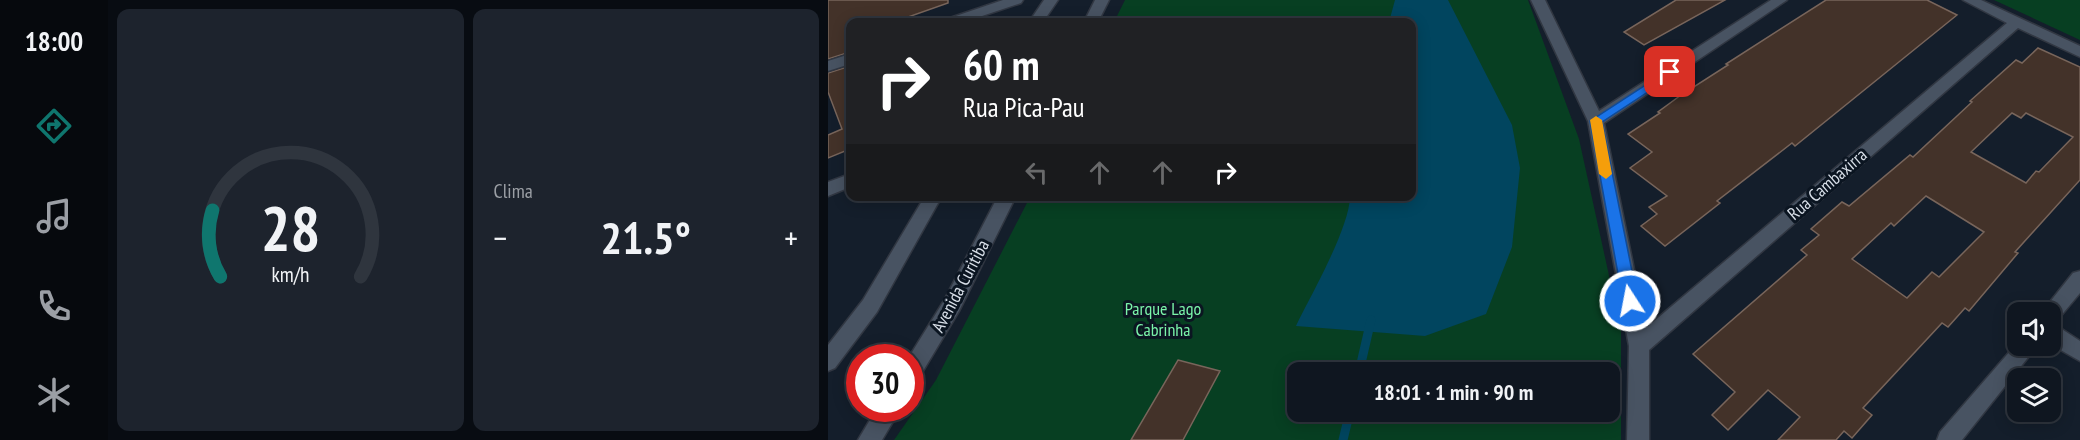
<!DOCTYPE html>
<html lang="pt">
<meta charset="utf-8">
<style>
body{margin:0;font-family:"PT Sans Narrow",sans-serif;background:#1d232d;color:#f1f3f6;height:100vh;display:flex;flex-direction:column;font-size:22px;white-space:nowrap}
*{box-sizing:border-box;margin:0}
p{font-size:20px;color:#9b9fa5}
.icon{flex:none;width:33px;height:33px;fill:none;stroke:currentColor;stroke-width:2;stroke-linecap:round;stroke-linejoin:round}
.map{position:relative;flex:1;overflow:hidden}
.drawer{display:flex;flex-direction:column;gap:9px;padding:9px;background:#080c12;width:720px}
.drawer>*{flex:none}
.top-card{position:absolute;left:18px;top:18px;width:570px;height:183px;border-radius:12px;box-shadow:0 3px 15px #0003,0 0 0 2px #2f353e;background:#202124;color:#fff;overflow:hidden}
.tools{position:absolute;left:1179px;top:302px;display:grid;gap:12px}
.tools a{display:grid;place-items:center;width:54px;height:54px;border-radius:12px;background:#0f1620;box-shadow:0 3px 15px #0003,0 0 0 2px #2f353e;font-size:30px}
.speed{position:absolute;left:18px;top:344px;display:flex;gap:12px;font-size:30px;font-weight:700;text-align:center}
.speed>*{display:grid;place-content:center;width:78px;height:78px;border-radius:50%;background:#0f1620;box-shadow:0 3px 15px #0003,0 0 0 2px #2f353e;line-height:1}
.speed .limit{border:9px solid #d22;background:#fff;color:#111}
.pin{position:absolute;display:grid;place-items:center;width:51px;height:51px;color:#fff;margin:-26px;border-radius:12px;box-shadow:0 3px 9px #0006}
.me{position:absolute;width:66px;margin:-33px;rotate:349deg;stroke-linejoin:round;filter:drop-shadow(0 0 4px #0008)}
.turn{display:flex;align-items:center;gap:21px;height:126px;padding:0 18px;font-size:27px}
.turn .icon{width:78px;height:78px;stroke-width:2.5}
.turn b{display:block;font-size:42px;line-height:51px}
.lanes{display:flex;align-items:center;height:57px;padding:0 18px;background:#0003;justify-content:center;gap:30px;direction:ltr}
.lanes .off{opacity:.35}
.big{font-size:45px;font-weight:700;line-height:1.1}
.drawer .widget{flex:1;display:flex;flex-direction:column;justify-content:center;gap:9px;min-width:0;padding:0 21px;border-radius:12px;background:#1d232d}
.drawer .dial{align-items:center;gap:0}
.dial svg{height:156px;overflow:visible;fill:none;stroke:#2f353e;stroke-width:7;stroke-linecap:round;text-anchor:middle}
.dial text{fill:#f1f3f6;stroke:none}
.heat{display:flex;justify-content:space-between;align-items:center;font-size:33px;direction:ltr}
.drawer .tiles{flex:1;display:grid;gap:9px;grid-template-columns:repeat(2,1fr)}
.trip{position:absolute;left:459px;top:362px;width:333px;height:60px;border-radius:12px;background:#0f1620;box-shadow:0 3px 15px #0003,0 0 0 2px #2f353e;font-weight:700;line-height:60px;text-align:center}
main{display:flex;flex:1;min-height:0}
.tabs{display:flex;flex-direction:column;width:108px;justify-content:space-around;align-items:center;background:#06090d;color:#9b9fa5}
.tabs .icon{width:42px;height:42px}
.tabs .on{color:#0f766e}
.tabs b{font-size:27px;color:#f1f3f6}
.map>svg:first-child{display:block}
.green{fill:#073f22;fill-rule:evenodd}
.water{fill:#01455f}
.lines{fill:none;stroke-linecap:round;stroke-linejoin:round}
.stream{stroke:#01455f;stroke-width:9}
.building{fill:#433229;stroke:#78655b;stroke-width:1.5;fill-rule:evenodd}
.minor-casing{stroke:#313742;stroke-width:3}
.minor{fill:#485362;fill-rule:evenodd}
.route{fill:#1a73e8;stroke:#114b97;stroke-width:1.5}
.slow{fill:#f59e0b}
.labels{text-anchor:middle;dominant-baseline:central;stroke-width:6;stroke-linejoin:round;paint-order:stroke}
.street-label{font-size:18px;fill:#d8dfe8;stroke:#0b1521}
.park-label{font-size:18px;fill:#7bf5aa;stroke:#0b1521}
</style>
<main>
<nav class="tabs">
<b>18:00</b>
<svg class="icon on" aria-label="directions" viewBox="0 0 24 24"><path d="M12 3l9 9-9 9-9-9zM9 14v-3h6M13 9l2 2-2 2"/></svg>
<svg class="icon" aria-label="music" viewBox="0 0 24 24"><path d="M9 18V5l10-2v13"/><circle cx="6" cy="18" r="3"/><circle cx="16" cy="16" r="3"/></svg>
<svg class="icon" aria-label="phone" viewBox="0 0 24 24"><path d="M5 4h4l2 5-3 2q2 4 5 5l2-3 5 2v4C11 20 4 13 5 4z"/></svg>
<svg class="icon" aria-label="climate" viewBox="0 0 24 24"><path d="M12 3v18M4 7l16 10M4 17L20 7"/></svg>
</nav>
<section class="drawer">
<div class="tiles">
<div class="widget dial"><svg viewBox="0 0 100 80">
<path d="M14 69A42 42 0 1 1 86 69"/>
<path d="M14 69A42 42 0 0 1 10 35" stroke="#0f766e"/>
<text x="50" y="56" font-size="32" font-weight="700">28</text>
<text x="50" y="72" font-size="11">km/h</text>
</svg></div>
<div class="widget"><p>Clima</p>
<div class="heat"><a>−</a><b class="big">21.5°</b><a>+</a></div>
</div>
</div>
</section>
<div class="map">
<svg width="1252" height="440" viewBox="0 0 1252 440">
<rect width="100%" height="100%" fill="#141e2b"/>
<!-- green -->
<g class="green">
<path d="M 297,0 L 700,0 L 751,139 L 793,330 L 793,440 L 66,440 L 108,380 L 202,197 L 584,196 L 584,22 L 286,22 ZM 470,372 L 782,372 L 782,411 L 470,411 Z"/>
<path d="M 1166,0 L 1252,0 L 1252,40 Z"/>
</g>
<!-- water -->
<path class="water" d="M 567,0 L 620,0 L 684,125 L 692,168 L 684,247 L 658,314 L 597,336 L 468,326 C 483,295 521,229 522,197 L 584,196 L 584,22 L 561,22 Z"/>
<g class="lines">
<!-- stream -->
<g class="stream">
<path d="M 531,372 L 543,320"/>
<path d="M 515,440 L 522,411"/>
</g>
</g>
<!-- building -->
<g class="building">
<path d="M 0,0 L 120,0 L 120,3 L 66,22 L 22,22 L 22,52 L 0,59 Z"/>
<path d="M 848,0 L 897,0 L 816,45 L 796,32 Z"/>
<path d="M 998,0 L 1099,0 L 1129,15 L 967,146 L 964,143 L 889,201 L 892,203 L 837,246 L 813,226 L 829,214 L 821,207 L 839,196 L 802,168 L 824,152 L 800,134 L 832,113 L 830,112 L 853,95 L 900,65 L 898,64 Z"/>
<path d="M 1210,48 L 1252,67 L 1252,180 L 1187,252 L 1190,253 L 1141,311 L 1137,308 L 1120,327 L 1114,323 L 1035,408 L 1044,415 L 1024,438 L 1016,431 L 1008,440 L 950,440 L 972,417 L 940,390 L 900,430 L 884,415 L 907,392 L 865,354 L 979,255 L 973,250 L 991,235 L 983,229 L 1014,202 L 1021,206 L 1082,155 L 1085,157 L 1144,102 L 1142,101 L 1188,60 L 1194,63 ZM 1184,113 L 1193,118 L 1198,113 L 1245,137 L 1211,172 L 1208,171 L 1198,183 L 1143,152 ZM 1098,196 L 1156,232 L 1111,277 L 1104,272 L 1079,298 L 1024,259 L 1063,223 L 1066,226 Z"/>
<path d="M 22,66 L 22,149 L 0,158 L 0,135 L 14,129 L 0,92 L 0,73 Z"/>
<path d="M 350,360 L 392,371 L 355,440 L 303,440 Z"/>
</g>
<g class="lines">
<!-- minor casing -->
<g class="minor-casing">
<g id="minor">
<path d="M 175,0 L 195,0 L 193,3 L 136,22 L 117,22 L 119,19 Z"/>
<path d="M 216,0 L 230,0 L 215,22 L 201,22 Z"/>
<path d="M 267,0 L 281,0 L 270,22 L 256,22 Z"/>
<path d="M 703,0 L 717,0 L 771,111 L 943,0 L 959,0 L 776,123 L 818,328 L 1179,23 L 1135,0 L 1153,0 L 1252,46 L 1252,57 L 1190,28 L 821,350 L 821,440 L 799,440 L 801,346 L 760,121 Z"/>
<path d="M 22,54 L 22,64 L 0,71 L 0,61 Z"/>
<path d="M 22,174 L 22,187 L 0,196 L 0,182 Z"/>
<path d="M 97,196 L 114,196 L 49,312 L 7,368 L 0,371 L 0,345 L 35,300 Z"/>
<path d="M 170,196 L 188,196 L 131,311 L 89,381 L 82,384 L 81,357 L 117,299 Z"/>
<path d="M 1252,271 L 1252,293 L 1226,324 L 1252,341 L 1252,361 L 1222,344 L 1222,312 L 1214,312 L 1245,273 Z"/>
<path d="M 1190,342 L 1190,345 L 1210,345 L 1134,440 L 1109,440 L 1112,432 Z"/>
<path d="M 49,408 L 73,408 L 54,440 L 30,440 Z"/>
</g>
</g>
<!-- minor -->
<use href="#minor" class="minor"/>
</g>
<!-- route -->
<path class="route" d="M 842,69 L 846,70 L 846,75 L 774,122 L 810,301 L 807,306 L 802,308 L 797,306 L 795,301 L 762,121 Z"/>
<!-- slow -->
<path class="slow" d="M 768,116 L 774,120 L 784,174 L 778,179 L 771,174 L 762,120 Z"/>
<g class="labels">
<!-- street labels -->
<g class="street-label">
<text transform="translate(999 184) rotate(-41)">Rua Cambaxirra</text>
<text transform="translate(132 286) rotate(-62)">Avenida Curitiba</text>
</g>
<!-- park labels -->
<g class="park-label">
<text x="335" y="308">Parque Lago<tspan x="335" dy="21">Cabrinha</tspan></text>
</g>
</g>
</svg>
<div class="tools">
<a><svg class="icon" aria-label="sound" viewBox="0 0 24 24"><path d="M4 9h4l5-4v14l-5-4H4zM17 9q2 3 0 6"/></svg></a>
<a><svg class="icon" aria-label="layers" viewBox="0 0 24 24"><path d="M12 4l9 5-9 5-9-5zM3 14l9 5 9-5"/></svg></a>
</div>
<div class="speed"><div class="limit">30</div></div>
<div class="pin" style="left:842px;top:72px;background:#d93025"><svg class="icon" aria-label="arrive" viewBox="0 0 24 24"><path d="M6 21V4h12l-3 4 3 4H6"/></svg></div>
<svg class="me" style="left:802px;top:301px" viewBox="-20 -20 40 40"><circle r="17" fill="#1a73e8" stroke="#fff" stroke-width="3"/><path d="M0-11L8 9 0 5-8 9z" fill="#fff"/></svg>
<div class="trip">18:01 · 1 min · 90 m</div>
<div class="top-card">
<div class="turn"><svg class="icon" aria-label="right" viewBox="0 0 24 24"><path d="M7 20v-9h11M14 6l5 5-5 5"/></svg><div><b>60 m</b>Rua Pica-Pau</div></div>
<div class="lanes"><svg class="icon off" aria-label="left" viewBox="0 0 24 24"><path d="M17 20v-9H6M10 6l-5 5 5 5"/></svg><svg class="icon off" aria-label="ahead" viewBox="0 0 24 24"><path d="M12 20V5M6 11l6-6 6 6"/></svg><svg class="icon off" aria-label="ahead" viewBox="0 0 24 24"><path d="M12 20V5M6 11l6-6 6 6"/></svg><svg class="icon" aria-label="right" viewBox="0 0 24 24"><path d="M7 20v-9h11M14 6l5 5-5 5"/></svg></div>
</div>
</div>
</main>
